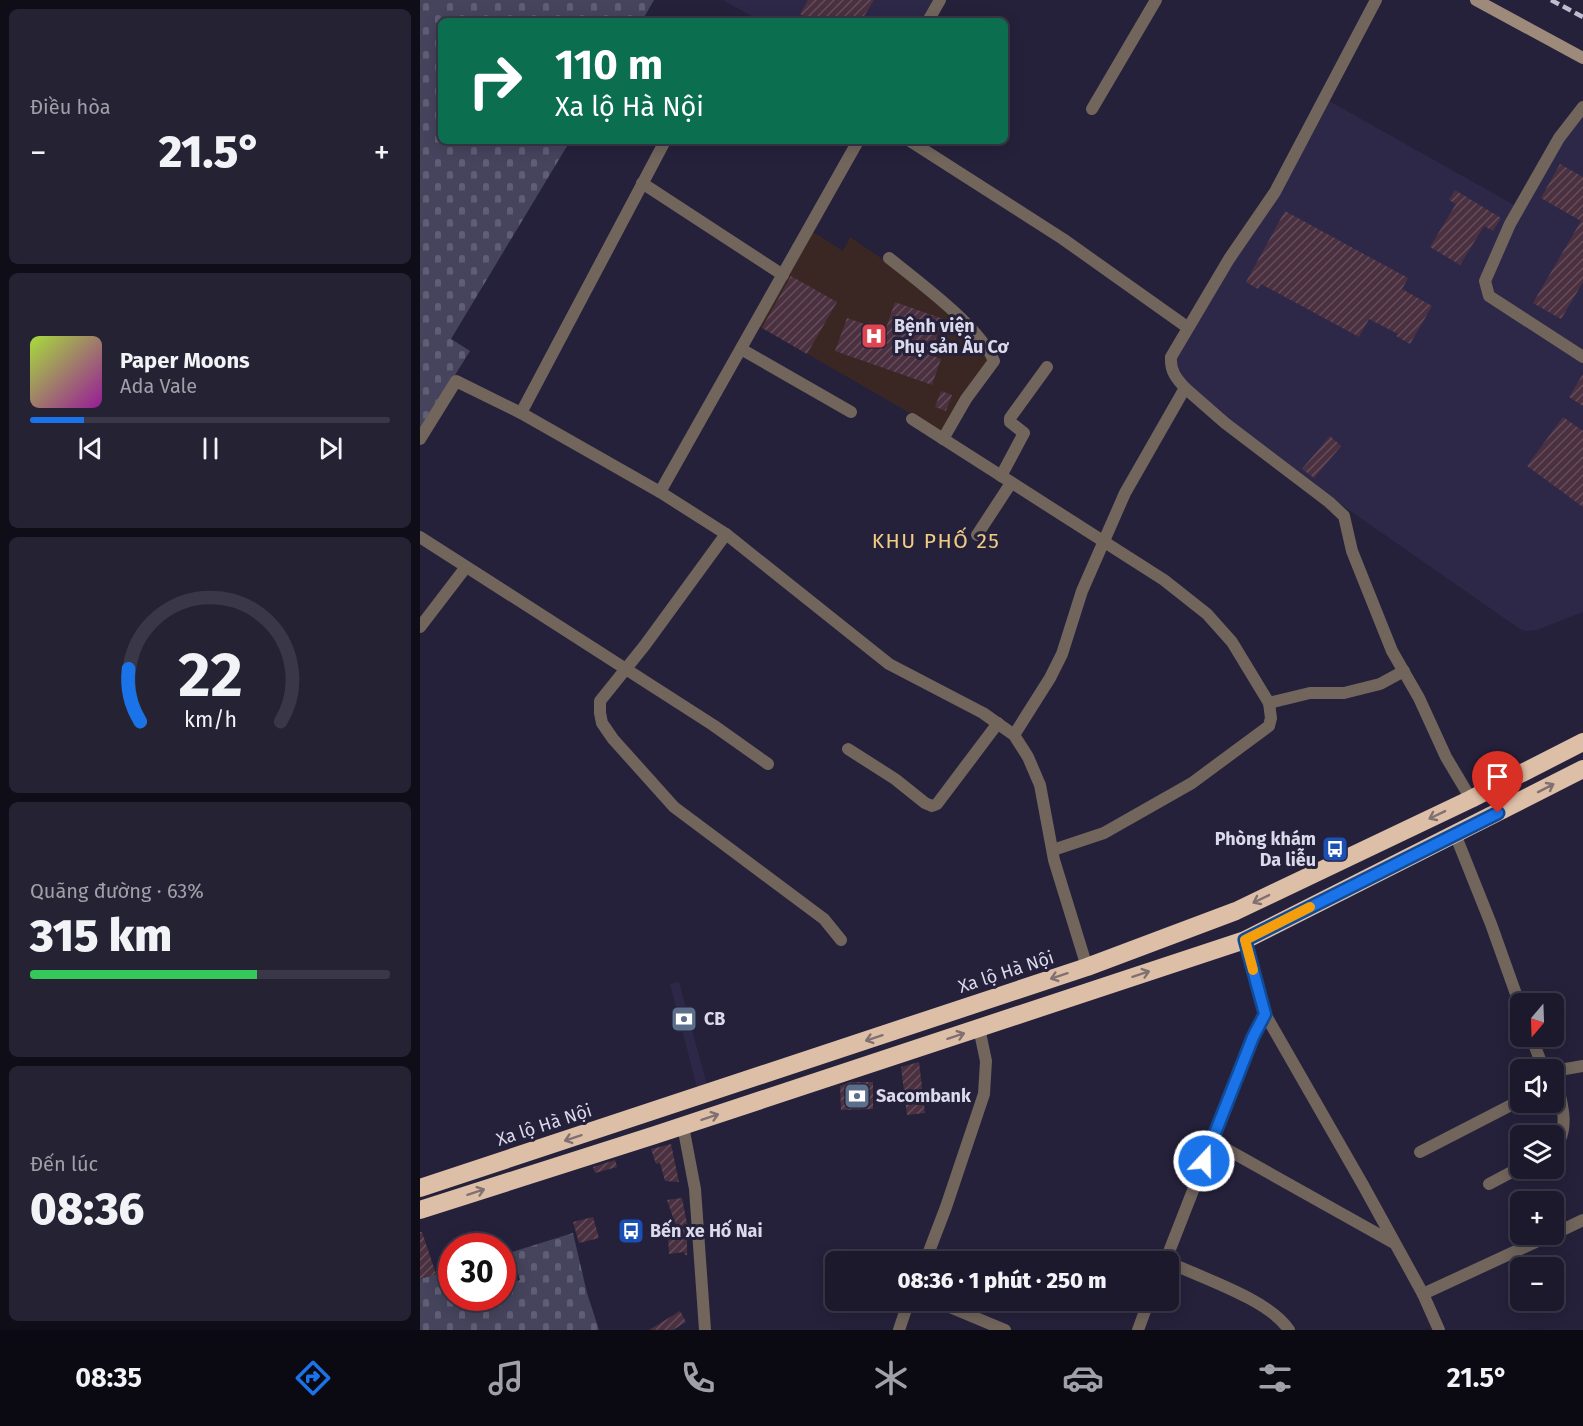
<!DOCTYPE html>
<html lang="vi">
<meta charset="utf-8">
<style>
body{margin:0;font-family:"Fira Sans",sans-serif;background:#252234;color:#f1f3f6;height:100vh;display:flex;flex-direction:column;font-size:22px;white-space:nowrap}
*{box-sizing:border-box;margin:0}
p{font-size:20px;color:#a0a0a9}
.icon{flex:none;width:33px;height:33px;fill:none;stroke:currentColor;stroke-width:2;stroke-linecap:round;stroke-linejoin:round}
.map{position:relative;flex:1;overflow:hidden}
.details{display:flex;flex-direction:column;gap:9px;padding:9px;background:#0f0e18;width:420px}
.details>*{flex:none}
.top-card{position:absolute;left:18px;top:18px;width:570px;height:126px;border-radius:9px;box-shadow:0 3px 15px #0003,0 0 0 2px #3a3848;background:#0b6e4f;color:#fff;overflow:hidden}
.needle{width:39px;rotate:199deg}
.controls{position:absolute;left:1090px;top:993px;display:grid;gap:12px}
.controls a{display:grid;place-items:center;width:54px;height:54px;border-radius:9px;background:#1c192c;box-shadow:0 3px 15px #0003,0 0 0 2px #3a3848;font-size:30px}
.speed{position:absolute;left:18px;top:1233px;display:flex;gap:12px;font-size:30px;font-weight:700;text-align:center}
.speed>*{display:grid;place-content:center;width:78px;height:78px;border-radius:50%;background:#1c192c;box-shadow:0 3px 15px #0003,0 0 0 2px #3a3848;line-height:1}
.speed .limit{border:9px solid #d22;background:#fff;color:#111}
.pin{position:absolute;display:grid;place-items:center;width:51px;height:51px;color:#fff;margin:-62px -26px;border-radius:50% 50% 50% 0;rotate:-45deg;box-shadow:0 0 6px #0007}
.pin .icon{rotate:45deg}
.me{position:absolute;width:66px;margin:-33px;rotate:21deg;stroke-linejoin:round;filter:drop-shadow(0 0 4px #0008)}
.turn{display:flex;align-items:center;gap:21px;height:126px;padding:0 18px;font-size:27px}
.turn .icon{width:78px;height:78px;stroke-width:2.5}
.turn b{display:block;font-size:42px;line-height:51px}
.big{font-size:45px;font-weight:800;line-height:1.1}
.details .widget{flex:1;display:flex;flex-direction:column;justify-content:center;gap:9px;min-width:0;padding:0 21px;border-radius:9px;background:#252234}
.details .dial{align-items:center;gap:0}
.dial svg{height:156px;overflow:visible;fill:none;stroke:#3a3848;stroke-width:7;stroke-linecap:round;text-anchor:middle}
.dial text{fill:#f1f3f6;stroke:none}
.song{display:flex;align-items:center;gap:18px}
.cover{width:72px;height:72px;border-radius:9px;background:linear-gradient(135deg,hsl(80 70% 55%),hsl(300 70% 35%))}
.played{height:6px;border-radius:3px;background:linear-gradient(90deg,#1a73e8 15%,#3a3848 15%)}
.keys{display:flex;justify-content:space-around;direction:ltr}
.heat{display:flex;justify-content:space-between;align-items:center;font-size:33px;direction:ltr}
.charge{height:9px;border-radius:4px;background:linear-gradient(90deg,#34c759 63%,#3a3848 0)}
.trip{position:absolute;left:405px;top:1251px;width:354px;height:60px;border-radius:9px;background:#1c192c;box-shadow:0 3px 15px #0003,0 0 0 2px #3a3848;font-weight:800;line-height:60px;text-align:center}
.menu{display:flex;height:96px;justify-content:space-around;align-items:center;background:#0b0a12;color:#a0a0a9}
.menu .icon{width:42px;height:42px}
.menu .on{color:#1a73e8}
.menu b{font-size:27px;color:#f1f3f6}
main{display:flex;flex:1;min-height:0}
.map>svg:first-child{display:block}
.built{fill:#2d2848}
.medical{fill:#3a2724}
.cemetery{fill:url(#cemetery-stones)}
.building{fill:url(#building-hatch)}
.lines{fill:none;stroke-linecap:round;stroke-linejoin:round}
.street{stroke:#71655c;stroke-width:12}
.secondary{stroke:#9d8a7b;stroke-width:12}
.highway{stroke:#ddbfa7;stroke-width:18}
.rail{stroke:#bebccf;stroke-width:4.5;stroke-dasharray:9 4.5;stroke-linecap:butt}
.oneway{stroke:#817071}
.route-casing{stroke:#114b97;stroke-width:15}
.route{stroke:#1a73e8;stroke-width:10}
.slow{stroke:#f59e0b;stroke-width:10}
.labels{text-anchor:middle;dominant-baseline:central;stroke-width:6;stroke-linejoin:round;paint-order:stroke}
.poi-label{font-size:18px;font-weight:bold;fill:#dbdaeb;stroke:#25213b;text-anchor:start}
.street-label{font-size:18px;fill:#dbdaeb;stroke:#25213b}
.quarter-label{font-size:21px;letter-spacing:1.5px;fill:#f1cd84;stroke:#25213b}
</style>
<main>
<section class="details">
<div class="widget"><p>Điều hòa</p>
<div class="heat"><a>−</a><b class="big">21.5°</b><a>+</a></div>
</div>
<div class="widget">
<div class="song"><i class="cover"></i><div><b>Paper Moons</b><p>Ada Vale</p></div></div>
<div class="played"></div>
<div class="keys"><svg class="icon" aria-label="previous" viewBox="0 0 24 24"><path d="M18 5L8 12l10 7zM5 5v14"/></svg><svg class="icon" aria-label="pause" viewBox="0 0 24 24"><path d="M8 5v14M16 5v14"/></svg><svg class="icon" aria-label="next" viewBox="0 0 24 24"><path d="M6 5l10 7-10 7zM19 5v14"/></svg></div>
</div>
<div class="widget dial"><svg viewBox="0 0 100 80">
<path d="M14 69A42 42 0 1 1 86 69"/>
<path d="M14 69A42 42 0 0 1 8 42" stroke="#1a73e8"/>
<text x="50" y="56" font-size="32" font-weight="700">22</text>
<text x="50" y="72" font-size="11">km/h</text>
</svg></div>
<div class="widget"><p>Quãng đường · 63%</p><b class="big">315 km</b><div class="charge"></div></div>
<div class="widget"><p>Đến lúc</p><b class="big">08:36</b></div>
</section>
<div class="map">
<svg width="1163" height="1330" viewBox="0 0 1163 1330">
<defs>
<pattern id="cemetery-stones" width="16" height="16" patternUnits="userSpaceOnUse" patternTransform="scale(1.5)"><rect width="16" height="16" fill="#46445d"/><path d="M2 7V4a2 2 0 0 1 4 0v3zM10 15v-3a2 2 0 0 1 4 0v3z" fill="#605e74"/></pattern>
<pattern id="building-hatch" width="6" height="6" patternUnits="userSpaceOnUse" patternTransform="scale(1.5)"><rect width="6" height="6" fill="#4b3040"/><path d="M-1 1l2-2M0 6l6-6M5 7l2-2" fill="none" stroke="#644d5c"/></pattern>
</defs>
<rect width="100%" height="100%" fill="#25213b"/>
<!-- built -->
<g class="built">
<path d="M 303,0 L 515,0 L 502,21 L 340,21 Z"/>
<path d="M 909,101 L 1103,210 L 1143,141 L 1163,114 L 1163,612 L 1117,630 L 1105,631 L 1100,629 L 913,499 L 810,421 L 768,385 L 757,371 L 756,358 Z"/>
<path d="M 259,982 L 287,1085 L 277,1087 L 250,984 Z"/>
</g>
<!-- medical -->
<path class="medical" d="M 393,232 L 423,251 L 430,237 L 464,260 L 541,325 L 560,345 L 568,361 L 521,431 L 339,326 Z"/>
<!-- cemetery -->
<g class="cemetery">
<path d="M 0,0 L 234,0 L 222,21 L 21,21 L 21,141 L 150,141 L 31,339 L 50,351 L 0,431 Z"/>
<path d="M 153,1233 L 167,1293 L 179,1330 L 0,1330 L 0,1279 L 27,1271 L 31,1285 L 32,1298 L 36,1298 L 37,1300 L 44,1298 L 82,1298 L 83,1285 L 100,1280 L 92,1252 Z"/>
</g>
<!-- building -->
<g class="building">
<path d="M 388,0 L 454,0 L 441,21 L 392,21 L 380,14 Z"/>
<path d="M 1140,164 L 1163,177 L 1163,282 L 1141,319 L 1113,303 L 1161,221 L 1121,198 Z"/>
<path d="M 1035,190 L 1081,218 L 1073,231 L 1064,226 L 1040,265 L 1010,247 L 1036,204 L 1029,200 Z"/>
<path d="M 865,211 L 988,278 L 982,289 L 1012,306 L 990,344 L 976,336 L 978,334 L 949,319 L 939,337 L 841,284 L 838,289 L 826,282 Z"/>
<path d="M 371,276 L 417,302 L 387,354 L 342,328 Z"/>
<path d="M 475,302 L 523,319 L 510,355 L 521,359 L 512,385 L 415,351 L 427,318 L 465,331 Z"/>
<path d="M 1163,374 L 1163,406 L 1149,397 Z"/>
<path d="M 521,391 L 532,395 L 526,411 L 515,407 Z"/>
<path d="M 1143,417 L 1163,431 L 1163,507 L 1107,466 Z"/>
<path d="M 910,436 L 921,446 L 894,478 L 882,469 Z"/>
<path d="M 499,1062 L 505,1113 L 487,1115 L 481,1067 Z"/>
<path d="M 431,1082 L 453,1082 L 453,1109 L 421,1110 L 420,1086 Z"/>
<path d="M 251,1144 L 259,1182 L 245,1181 L 240,1163 L 236,1164 L 231,1149 Z"/>
<path d="M 195,1160 L 197,1167 L 175,1173 L 173,1167 Z"/>
<path d="M 262,1198 L 267,1224 L 267,1255 L 265,1255 L 264,1252 L 249,1254 L 248,1235 L 258,1232 L 247,1200 Z"/>
<path d="M 173,1217 L 179,1238 L 159,1243 L 153,1222 Z"/>
<path d="M 0,1232 L 2,1232 L 16,1274 L 0,1279 Z"/>
<path d="M 260,1311 L 266,1322 L 253,1330 L 229,1330 Z"/>
</g>
<g class="lines">
<!-- street -->
<g class="street">
<path d="M 508,21 L 520,0"/>
<path d="M 1163,107 L 1139,138 L 1090,224 L 1065,281 L 1069,296 L 1163,357"/>
<path d="M 672,109 L 736,0"/>
<path d="M 490,141 L 643,239 L 767,327"/>
<path d="M 222,183 L 363,275"/>
<path d="M 469,258 C 499,282 560,327 574,361 L 546,399 L 523,439"/>
<path d="M 321,349 L 431,412"/>
<path d="M 765,388 L 805,423 L 909,502 L 924,516 L 932,551 L 972,651 L 999,698 L 1026,757 L 1051,799"/>
<path d="M 101,413 L 245,141"/>
<path d="M 492,419 L 744,580 L 787,614 L 812,642 L 849,703 L 851,718 L 849,726 L 772,783 L 684,833 L 633,850"/>
<path d="M 0,439 L 36,381 L 101,413 L 240,492 L 306,534 L 469,664 L 563,713 L 594,735 L 608,757 L 620,785 L 634,860 L 667,967"/>
<path d="M 581,476 L 604,433 L 590,422 L 590,418 L 627,367"/>
<path d="M 240,492 L 438,141"/>
<path d="M 306,534 L 225,645 L 180,701 L 180,713 L 182,723 L 193,739 L 254,807 L 404,919 L 421,940"/>
<path d="M 557,535 L 591,483"/>
<path d="M 0,537 L 293,725 L 348,764"/>
<path d="M 0,627 L 46,567"/>
<path d="M 849,703 L 890,693 L 924,693 L 960,684 L 984,671"/>
<path d="M 594,735 L 630,678 L 642,654 L 662,591 L 705,493 L 765,388 C 756,378 750,371 751,357 L 809,259 L 855,192 L 956,0"/>
<path d="M 428,749 L 475,779 L 505,803 L 512,806 L 517,804 L 578,723"/>
<path d="M 1035,834 L 1071,924 L 1101,1008"/>
<path d="M 845,1014 L 943,1185 L 1003,1294 L 1019,1330"/>
<path d="M 1111,1036 L 1122,1065 L 1126,1070"/>
<path d="M 1134,1071 L 1163,1066"/>
<path d="M 263,1126 L 275,1189 L 285,1330"/>
<path d="M 792,1141 L 974,1243"/>
<path d="M 1134,1148 C 1153,1128 1139,1095 1134,1071"/>
<path d="M 1000,1152 L 1101,1100"/>
<path d="M 1069,1184 L 1101,1167"/>
<path d="M 1134,1234 L 1163,1220"/>
<path d="M 505,1262 L 526,1207 L 564,1094 L 566,1061 L 559,1028"/>
<path d="M 745,1262 L 833,1037 L 845,1014 L 825,940"/>
<path d="M 748,1262 C 782,1278 850,1300 869,1330"/>
<path d="M 1003,1294 L 1133,1234"/>
<path d="M 513,1300 L 585,1330"/>
<path d="M 479,1330 L 489,1300"/>
<path d="M 718,1330 L 729,1300"/>
</g>
<!-- secondary -->
<path class="secondary" d="M 1056,0 L 1163,58"/>
<!-- highway -->
<g class="highway">
<path d="M 0,1188 L 667,967 L 816,911 L 1051,799 L 1163,742"/>
<path d="M 0,1210 L 235,1135 L 825,940 L 1163,769"/>
</g>
<!-- rail -->
<path class="rail" d="M 1131,0 L 1163,17"/>
</g>
<!-- one-way arrows -->
<defs><path id="oneway-shaft" d="M-6 0H5M1.5-3L5.5 0L1.5 3" fill="none" stroke-width="1.6" stroke-linecap="round" stroke-linejoin="round" transform="scale(1.5)"/></defs>
<g class="oneway">
<use href="#oneway-shaft" transform="translate(1126 788) rotate(-27)"/>
<use href="#oneway-shaft" transform="translate(1017 815) rotate(154)"/>
<use href="#oneway-shaft" transform="translate(841 899) rotate(154)"/>
<use href="#oneway-shaft" transform="translate(721 974) rotate(-18)"/>
<use href="#oneway-shaft" transform="translate(639 976) rotate(162)"/>
<use href="#oneway-shaft" transform="translate(536 1036) rotate(-18)"/>
<use href="#oneway-shaft" transform="translate(454 1038) rotate(162)"/>
<use href="#oneway-shaft" transform="translate(290 1117) rotate(-18)"/>
<use href="#oneway-shaft" transform="translate(153 1138) rotate(162)"/>
<use href="#oneway-shaft" transform="translate(56 1192) rotate(-18)"/>
</g>
<g class="lines">
<!-- route casing -->
<g class="route-casing">
<path id="route" d="M 784,1161 L 833,1037 L 845,1014 L 825,940 L 1078,813"/>
</g>
<!-- route -->
<use href="#route" class="route"/>
<!-- slow -->
<path class="slow" d="M 833,970 L 825,940 L 890,907"/>
</g>
<!-- icons -->
<defs>
<g id="hospital-square" transform="scale(1.35)"><rect x="-9" y="-9" width="18" height="18" rx="4" fill="#e0444e" stroke="#25213b"/><path d="M-5-5h3v3.5h4V-5h3V5h-3V1.5h-4V5h-3Z" fill="#fff"/></g>
<g id="bus-square" transform="scale(1.35)"><rect x="-9" y="-9" width="18" height="18" rx="4" fill="#1a4fb4" stroke="#25213b"/><path d="M-5-6H5V4H4V6H2V4H-2V6H-4V4H-5ZM-3.5-4V0h7V-4ZM-3.5 1.2v1.5H-2V1.2ZM2 1.2v1.5H3.5V1.2Z" fill="#fff"/></g>
<g id="bank-square" transform="scale(1.35)"><rect x="-9" y="-9" width="18" height="18" rx="4" fill="#5c6f8a" stroke="#25213b"/><path d="M-6-4H6V4H-6ZM0-2.3a2.3 2.3 0 1 0 0 4.6a2.3 2.3 0 1 0 0-4.6Z" fill="#fff"/></g>
</defs>
<g fill-rule="evenodd">
<use href="#hospital-square" x="454" y="336"/>
<use href="#bus-square" x="915" y="849"/>
<use href="#bank-square" x="264" y="1019"/>
<use href="#bank-square" x="437" y="1096"/>
<use href="#bus-square" x="211" y="1231"/>
</g>
<g class="labels">
<!-- poi labels -->
<g class="poi-label">
<text x="474" y="326">Bệnh viện<tspan x="474" dy="21">Phụ sản Âu Cơ</tspan></text>
<text x="896" y="839" text-anchor="end">Phòng khám<tspan x="896" dy="21">Da liễu</tspan></text>
<text x="284" y="1019">CB</text>
<text x="456" y="1096">Sacombank</text>
<text x="230" y="1231">Bến xe Hố Nai</text>
</g>
<!-- street labels -->
<g class="street-label">
<text transform="translate(586 972) rotate(-18)">Xa lộ Hà Nội</text>
<text transform="translate(124 1125) rotate(-18)">Xa lộ Hà Nội</text>
</g>
<!-- quarter labels -->
<g class="quarter-label">
<text x="516" y="541">KHU PHỐ 25</text>
</g>
</g>
</svg>
<div class="controls">
<a><svg class="needle" viewBox="-14 -14 28 28"><path d="M0-13l5 13h-10z" fill="#e53935"/><path d="M0 13l5-13h-10z" fill="#a0a0a9"/></svg></a>
<a><svg class="icon" aria-label="sound" viewBox="0 0 24 24"><path d="M4 9h4l5-4v14l-5-4H4zM17 9q2 3 0 6"/></svg></a>
<a><svg class="icon" aria-label="layers" viewBox="0 0 24 24"><path d="M12 4l9 5-9 5-9-5zM3 14l9 5 9-5"/></svg></a>
<a>+</a>
<a>−</a>
</div>
<div class="speed"><div class="limit">30</div></div>
<div class="pin" style="left:1078px;top:813px;background:#d93025"><svg class="icon" aria-label="arrive" viewBox="0 0 24 24"><path d="M6 21V4h12l-3 4 3 4H6"/></svg></div>
<svg class="me" style="left:784px;top:1161px" viewBox="-20 -20 40 40"><circle r="17" fill="#1a73e8" stroke="#fff" stroke-width="3"/><path d="M0-11L8 9 0 5-8 9z" fill="#fff"/></svg>
<div class="trip">08:36 · 1 phút · 250 m</div>
<div class="top-card">
<div class="turn"><svg class="icon" aria-label="right" viewBox="0 0 24 24"><path d="M7 20v-9h11M14 6l5 5-5 5"/></svg><div><b>110 m</b>Xa lộ Hà Nội</div></div>
</div>
</div>
</main>
<nav class="menu">
<b>08:35</b>
<svg class="icon on" aria-label="directions" viewBox="0 0 24 24"><path d="M12 3l9 9-9 9-9-9zM9 14v-3h6M13 9l2 2-2 2"/></svg>
<svg class="icon" aria-label="music" viewBox="0 0 24 24"><path d="M9 18V5l10-2v13"/><circle cx="6" cy="18" r="3"/><circle cx="16" cy="16" r="3"/></svg>
<svg class="icon" aria-label="phone" viewBox="0 0 24 24"><path d="M5 4h4l2 5-3 2q2 4 5 5l2-3 5 2v4C11 20 4 13 5 4z"/></svg>
<svg class="icon" aria-label="climate" viewBox="0 0 24 24"><path d="M12 3v18M4 7l16 10M4 17L20 7"/></svg>
<svg class="icon" aria-label="car" viewBox="0 0 24 24"><path d="M5 17H2v-5l4-1 3-4h7l3 4 3 1v5h-3M9 17h6M6 11h13"/><circle cx="7" cy="17" r="2"/><circle cx="17" cy="17" r="2"/></svg>
<svg class="icon" aria-label="filters" viewBox="0 0 24 24"><path d="M4 7h16M4 17h16"/><circle cx="9" cy="7" r="2"/><circle cx="15" cy="17" r="2"/></svg>
<b>21.5°</b>
</nav>
